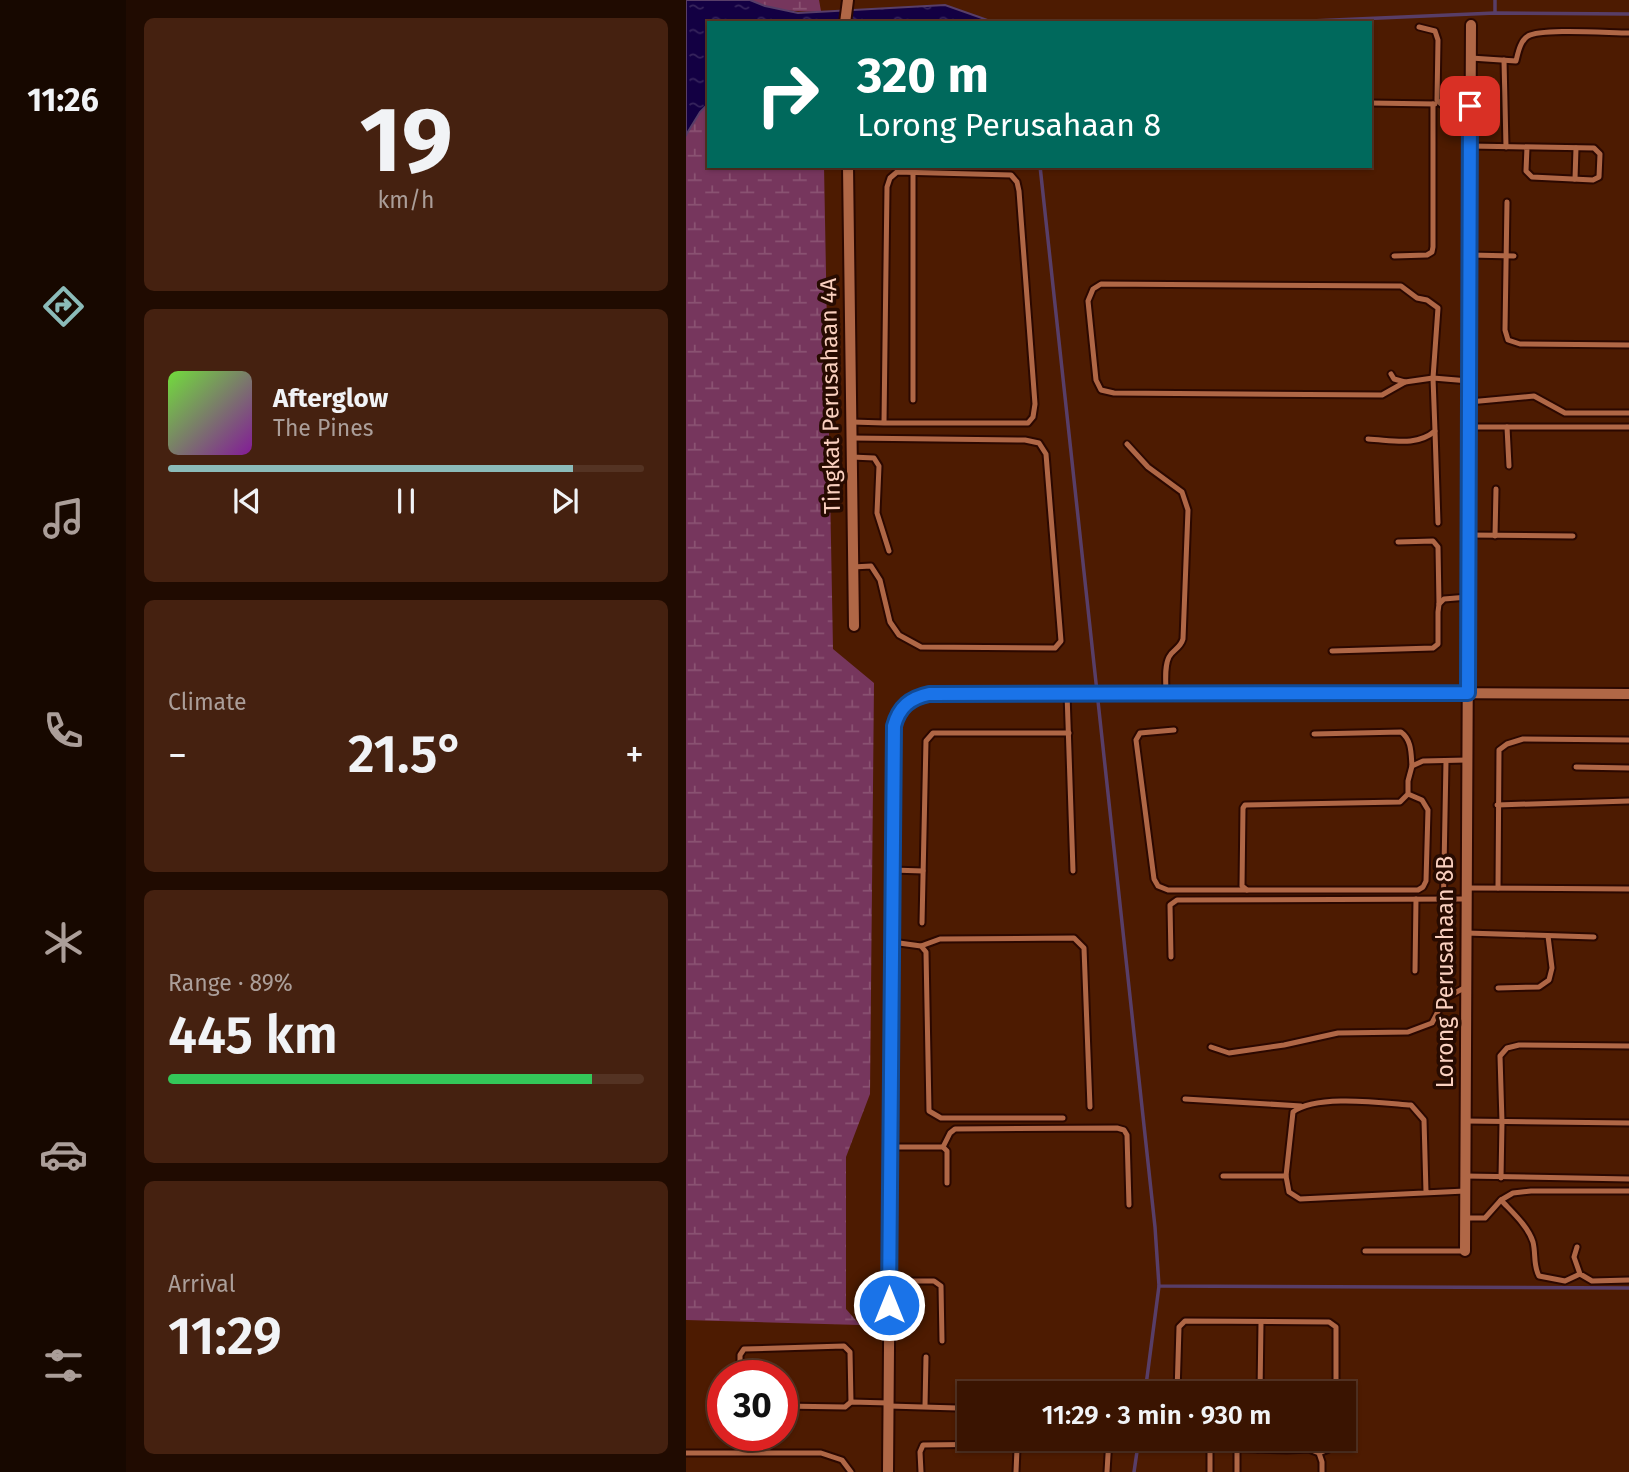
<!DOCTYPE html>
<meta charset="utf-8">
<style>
body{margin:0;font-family:"Fira Sans",sans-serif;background:#452110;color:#f1f3f6;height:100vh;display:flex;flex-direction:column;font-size:26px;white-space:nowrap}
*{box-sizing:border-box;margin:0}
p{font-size:23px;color:#ab9e99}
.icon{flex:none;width:38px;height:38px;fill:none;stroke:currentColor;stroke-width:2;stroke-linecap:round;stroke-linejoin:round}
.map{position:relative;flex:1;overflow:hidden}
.side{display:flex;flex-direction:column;gap:18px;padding:18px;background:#200b01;width:560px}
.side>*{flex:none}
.hud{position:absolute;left:21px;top:21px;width:665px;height:147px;border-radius:0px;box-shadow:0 2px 5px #0004,0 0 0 2px #543323;background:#00695c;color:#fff;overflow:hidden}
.speed{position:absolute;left:21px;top:1360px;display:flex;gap:14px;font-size:35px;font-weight:700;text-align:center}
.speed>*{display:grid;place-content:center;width:91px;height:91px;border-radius:50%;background:#3a1401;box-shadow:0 2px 5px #0004,0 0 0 2px #543323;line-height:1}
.speed .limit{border:10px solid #d22;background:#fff;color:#111}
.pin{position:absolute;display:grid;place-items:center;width:60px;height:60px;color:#fff;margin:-30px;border-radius:14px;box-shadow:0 4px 10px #0006}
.me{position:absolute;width:77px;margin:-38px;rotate:0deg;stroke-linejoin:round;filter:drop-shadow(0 0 5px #0008)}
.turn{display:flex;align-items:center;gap:24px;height:147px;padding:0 35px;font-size:32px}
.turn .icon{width:91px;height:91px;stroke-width:2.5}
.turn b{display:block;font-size:49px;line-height:60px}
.big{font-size:52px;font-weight:600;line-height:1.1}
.side .card{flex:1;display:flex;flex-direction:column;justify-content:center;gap:10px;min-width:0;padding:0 24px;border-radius:10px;background:#452110}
.side .dial{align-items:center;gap:0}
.dial b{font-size:91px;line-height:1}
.song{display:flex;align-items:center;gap:21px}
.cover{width:84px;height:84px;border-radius:10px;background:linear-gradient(135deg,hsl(100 70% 55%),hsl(290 70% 35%))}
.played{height:7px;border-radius:4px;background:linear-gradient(90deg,#8bbbb9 85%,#543323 85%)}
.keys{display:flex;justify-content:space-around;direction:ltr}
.heat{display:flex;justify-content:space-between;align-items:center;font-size:38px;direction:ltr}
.charge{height:10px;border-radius:5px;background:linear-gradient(90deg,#34c759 89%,#543323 0)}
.trip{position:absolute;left:271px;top:1381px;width:399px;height:70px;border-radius:0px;background:#3a1401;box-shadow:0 2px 5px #0004,0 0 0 2px #543323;font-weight:600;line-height:70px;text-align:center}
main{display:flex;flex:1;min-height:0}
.dock{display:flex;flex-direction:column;width:126px;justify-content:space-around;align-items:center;background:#170800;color:#ab9e99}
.dock .icon{width:49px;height:49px}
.dock .on{color:#8bbbb9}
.dock b{font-size:32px;color:#f1f3f6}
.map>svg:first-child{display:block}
.wetland{fill:url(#wetland-marsh)}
.water{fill:url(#water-ripples);stroke:#583e68;stroke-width:2}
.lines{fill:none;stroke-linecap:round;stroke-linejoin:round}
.stream{stroke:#583e68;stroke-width:3.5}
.service-casing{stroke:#2b0800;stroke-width:9}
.minor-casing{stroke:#2b0800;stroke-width:14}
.service{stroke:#b06746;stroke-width:5}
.minor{stroke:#b06746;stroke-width:10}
.route-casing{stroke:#114b97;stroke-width:18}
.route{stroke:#1a73e8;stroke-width:12}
.labels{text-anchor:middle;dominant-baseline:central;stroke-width:7;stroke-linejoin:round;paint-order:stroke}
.street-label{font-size:23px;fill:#fad0bf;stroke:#270b01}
</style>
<main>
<nav class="dock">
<b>11:26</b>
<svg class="icon on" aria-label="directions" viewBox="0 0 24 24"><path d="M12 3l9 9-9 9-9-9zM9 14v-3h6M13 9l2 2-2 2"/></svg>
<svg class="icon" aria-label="music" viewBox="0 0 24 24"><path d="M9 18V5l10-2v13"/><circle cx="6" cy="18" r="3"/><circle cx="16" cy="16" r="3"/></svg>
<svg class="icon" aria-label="phone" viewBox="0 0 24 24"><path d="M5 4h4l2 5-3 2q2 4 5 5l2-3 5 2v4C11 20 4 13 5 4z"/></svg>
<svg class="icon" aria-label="climate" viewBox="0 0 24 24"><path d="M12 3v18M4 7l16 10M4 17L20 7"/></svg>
<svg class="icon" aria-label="car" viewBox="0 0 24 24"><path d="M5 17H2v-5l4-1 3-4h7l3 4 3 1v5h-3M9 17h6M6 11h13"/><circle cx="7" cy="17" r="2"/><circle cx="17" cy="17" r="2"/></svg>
<svg class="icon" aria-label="filters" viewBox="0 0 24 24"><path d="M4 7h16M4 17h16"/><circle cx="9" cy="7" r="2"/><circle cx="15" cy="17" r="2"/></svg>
</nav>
<section class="side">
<div class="card dial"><b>19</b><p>km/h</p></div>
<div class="card">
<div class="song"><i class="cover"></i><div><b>Afterglow</b><p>The Pines</p></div></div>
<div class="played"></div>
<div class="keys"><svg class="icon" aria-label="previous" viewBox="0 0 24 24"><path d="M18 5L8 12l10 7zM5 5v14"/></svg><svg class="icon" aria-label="pause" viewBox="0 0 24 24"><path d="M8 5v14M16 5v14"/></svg><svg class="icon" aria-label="next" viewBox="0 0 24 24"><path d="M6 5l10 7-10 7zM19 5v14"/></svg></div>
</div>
<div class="card"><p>Climate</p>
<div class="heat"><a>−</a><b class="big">21.5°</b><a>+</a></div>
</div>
<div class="card"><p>Range · 89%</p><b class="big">445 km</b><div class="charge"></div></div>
<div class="card"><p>Arrival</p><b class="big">11:29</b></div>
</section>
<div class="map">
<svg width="943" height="1472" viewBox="0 0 943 1472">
<defs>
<pattern id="wetland-marsh" width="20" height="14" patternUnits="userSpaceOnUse" patternTransform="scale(1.75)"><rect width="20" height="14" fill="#76365d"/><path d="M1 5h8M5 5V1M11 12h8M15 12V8" fill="none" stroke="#8a5272"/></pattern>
<pattern id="water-ripples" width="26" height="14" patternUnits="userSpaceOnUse" patternTransform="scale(1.75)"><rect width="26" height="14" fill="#130043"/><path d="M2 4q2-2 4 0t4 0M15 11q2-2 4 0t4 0" fill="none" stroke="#36245c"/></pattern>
</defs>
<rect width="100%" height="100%" fill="#4d1b01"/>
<!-- wetland -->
<g class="wetland">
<path d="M 64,0 L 133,0 L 135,11 C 109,13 87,10 64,0 Z"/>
<path d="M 23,103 L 23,166 L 138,166 L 147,649 L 188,683 L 184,1094 L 160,1157 L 160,1309 L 174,1325 L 0,1320 L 0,135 L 14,112 Z"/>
</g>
<!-- water -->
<path class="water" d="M 0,0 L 64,0 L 79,6 L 112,13 L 259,5 L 310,23 L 23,23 L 23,103 L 14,112 L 0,135 Z"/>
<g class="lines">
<!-- stream -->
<g class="stream">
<path d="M 809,12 L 809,0"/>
<path d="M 580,23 L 809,13 L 943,14"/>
<path d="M 354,166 L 469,1227 L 473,1286 L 943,1288"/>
<path d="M 459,1393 L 473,1286"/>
<path d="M 448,1472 L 453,1438"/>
</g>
<!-- service casing -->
<g class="service-casing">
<g id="service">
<path d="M 733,27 L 749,31 L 752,40 L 751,100 L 755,104 L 784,106"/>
<path d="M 785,58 L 830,61 C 832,53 834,41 842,36 C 856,28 923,33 943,33"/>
<path d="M 818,60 L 820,147"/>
<path d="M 684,103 L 749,104"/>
<path d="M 784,146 L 908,148 L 914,154 L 913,177 L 907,180 L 846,177 L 840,171 L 841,147"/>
<path d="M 227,173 L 227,400"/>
<path d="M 889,179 L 890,148"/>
<path d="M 821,202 L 819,330 L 822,340 L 834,344 L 943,345"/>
<path d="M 784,255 L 828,256"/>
<path d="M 708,256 L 741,255 L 746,252 L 747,247 L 747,104"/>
<path d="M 705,374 L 708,379 L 719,382 L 747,378 L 783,381"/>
<path d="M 783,402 L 848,396 L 879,413 L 943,413"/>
<path d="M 166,422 L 198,423 L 342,423 L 347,417 L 349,404 L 333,191 L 331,182 L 325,175 L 211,172 L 204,178 L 201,187 L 198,423"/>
<path d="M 783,427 L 943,427"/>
<path d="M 821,427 L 823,466"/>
<path d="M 749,431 L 752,523"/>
<path d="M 166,438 L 339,440 L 353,443 L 360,454 L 375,641 L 369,648 L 235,647 L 213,635 L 204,622 L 194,580 L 185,566 L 167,567"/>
<path d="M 682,439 C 706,440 730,447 749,431 L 747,378 L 752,308 L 741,300 L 731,298 L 715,286 L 415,284 L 407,289 L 402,301 L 410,380 L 415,390 L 428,393 L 696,395 L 719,382"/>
<path d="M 441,444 L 462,467 L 496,492 L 502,510 L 497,639 C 494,649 487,649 483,657 C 478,667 480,682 480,693"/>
<path d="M 166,457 L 188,458 L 193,466 L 191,513 L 203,551"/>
<path d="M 782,535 L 887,536"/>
<path d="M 809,536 L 810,489"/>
<path d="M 712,542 L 747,541 L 752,547 L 753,604"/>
<path d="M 646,651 L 747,648 L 752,644 L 752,612 L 753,604 L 758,599 L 782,597"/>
<path d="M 381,693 L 387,871"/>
<path d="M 488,730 L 454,733 L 450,740 L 468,879 L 472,886 L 482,890 L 561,890"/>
<path d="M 628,734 L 715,732 C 726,740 725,754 726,766"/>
<path d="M 890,767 L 943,768"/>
<path d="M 722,794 L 736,800 L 742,810 L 740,881 L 737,887 L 732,890 L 561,890 L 556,886 L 557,808 L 559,805 L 714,802 L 722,794 L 722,781 L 726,766 L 737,761 L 781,760"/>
<path d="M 811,805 L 943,801"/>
<path d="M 206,870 L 237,871"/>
<path d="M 781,888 L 943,889"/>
<path d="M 812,888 L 813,750 L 821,744 L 837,739 L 943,740"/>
<path d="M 236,923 L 240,741 L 247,733 L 383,733"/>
<path d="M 780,933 L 908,937"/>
<path d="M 206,942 L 235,946 L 240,952 L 243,1111 L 255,1118 L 377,1118"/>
<path d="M 235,946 L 254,939 L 388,938 L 398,948 L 404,1107"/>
<path d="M 485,957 L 484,905 L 491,900 L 780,899"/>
<path d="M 729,971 L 730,899"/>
<path d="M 756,975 L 760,761"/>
<path d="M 812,988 L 853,987 L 863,980 L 866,968 L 862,936"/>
<path d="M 525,1047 L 543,1053 L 598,1045 L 652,1033 L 722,1032 L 746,1023 L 759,998 L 780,987"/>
<path d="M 499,1099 L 615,1106"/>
<path d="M 779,1121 L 943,1123"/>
<path d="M 204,1147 L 257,1147 L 261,1151 L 261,1183"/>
<path d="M 257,1147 L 264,1133 L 269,1129 L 431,1128 L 438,1130 L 441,1135 L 443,1205"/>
<path d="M 537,1176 L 600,1176"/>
<path d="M 779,1176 L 943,1179"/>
<path d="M 815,1178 L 816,1122 L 814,1056 L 821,1048 L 833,1045 L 943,1046"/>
<path d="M 740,1192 L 738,1120 L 725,1105 C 697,1103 630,1094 607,1112 L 600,1176 L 603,1192 L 614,1199 L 779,1191"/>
<path d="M 815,1200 C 826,1212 842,1226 847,1242 C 850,1254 847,1265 853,1276 L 879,1281 L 894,1274"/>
<path d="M 779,1218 L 799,1218 L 815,1200 L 827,1193 L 845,1191 L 943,1191"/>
<path d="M 891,1247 L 888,1257 L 894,1274 L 906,1281 L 943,1280"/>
<path d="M 679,1251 L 779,1251"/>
<path d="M 203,1281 L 248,1281 L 255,1286 L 256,1341"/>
<path d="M 54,1376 L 54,1355 L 58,1349 L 158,1346 L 164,1352 L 165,1402"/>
<path d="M 491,1393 L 493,1327 L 499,1321 L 643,1322 L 650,1327 L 650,1393"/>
<path d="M 574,1393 L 575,1322"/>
<path d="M 96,1406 L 159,1407 L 165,1402 L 203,1403"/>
<path d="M 203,1406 L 271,1408"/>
<path d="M 239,1406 L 240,1357"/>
<path d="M 489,1438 L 495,1447 L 601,1450 L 623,1449 L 633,1453 L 636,1462 L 636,1472"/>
<path d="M 331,1449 L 335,1438"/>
<path d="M 572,1449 L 573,1438"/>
<path d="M 0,1453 L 135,1453 L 156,1460 L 165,1472"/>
<path d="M 633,1453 L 650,1446 L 650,1438"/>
<path d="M 235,1472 L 234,1452 L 237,1445 L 321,1444 L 331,1449 L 330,1472"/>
<path d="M 421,1472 L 423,1438"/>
<path d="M 524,1472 L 524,1448"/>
<path d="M 551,1472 L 551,1449"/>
</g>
</g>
<!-- minor casing -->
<g class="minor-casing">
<g id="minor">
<path d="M 159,23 L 162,0"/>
<path d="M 162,166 L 168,626"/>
<path d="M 779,1251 L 785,25"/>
<path d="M 202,1472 L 208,726 C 213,707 224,698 243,694 L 509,692 L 943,694"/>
</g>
</g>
<!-- service -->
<use href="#service" class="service"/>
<!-- minor -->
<use href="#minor" class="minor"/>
</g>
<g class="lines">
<!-- route casing -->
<g class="route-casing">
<path id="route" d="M 203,1305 L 208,726 C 213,707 224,698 243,694 L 782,693 L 784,106"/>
</g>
<!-- route -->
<use href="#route" class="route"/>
</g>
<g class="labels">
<!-- street labels -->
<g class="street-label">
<text transform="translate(144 396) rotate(-91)">Tingkat Perusahaan 4A</text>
<text transform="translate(759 972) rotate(-90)">Lorong Perusahaan 8B</text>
</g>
</g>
</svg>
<div class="speed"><div class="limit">30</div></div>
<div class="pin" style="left:784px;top:106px;background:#d93025"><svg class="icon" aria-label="arrive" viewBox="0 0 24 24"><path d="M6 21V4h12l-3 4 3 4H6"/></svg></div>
<svg class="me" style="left:203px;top:1305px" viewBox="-20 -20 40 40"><circle r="17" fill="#1a73e8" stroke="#fff" stroke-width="3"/><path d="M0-11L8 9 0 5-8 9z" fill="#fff"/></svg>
<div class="trip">11:29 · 3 min · 930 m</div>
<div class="hud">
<div class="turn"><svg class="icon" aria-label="right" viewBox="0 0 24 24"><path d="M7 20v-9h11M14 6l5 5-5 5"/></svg><div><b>320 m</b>Lorong Perusahaan 8</div></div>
</div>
</div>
</main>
